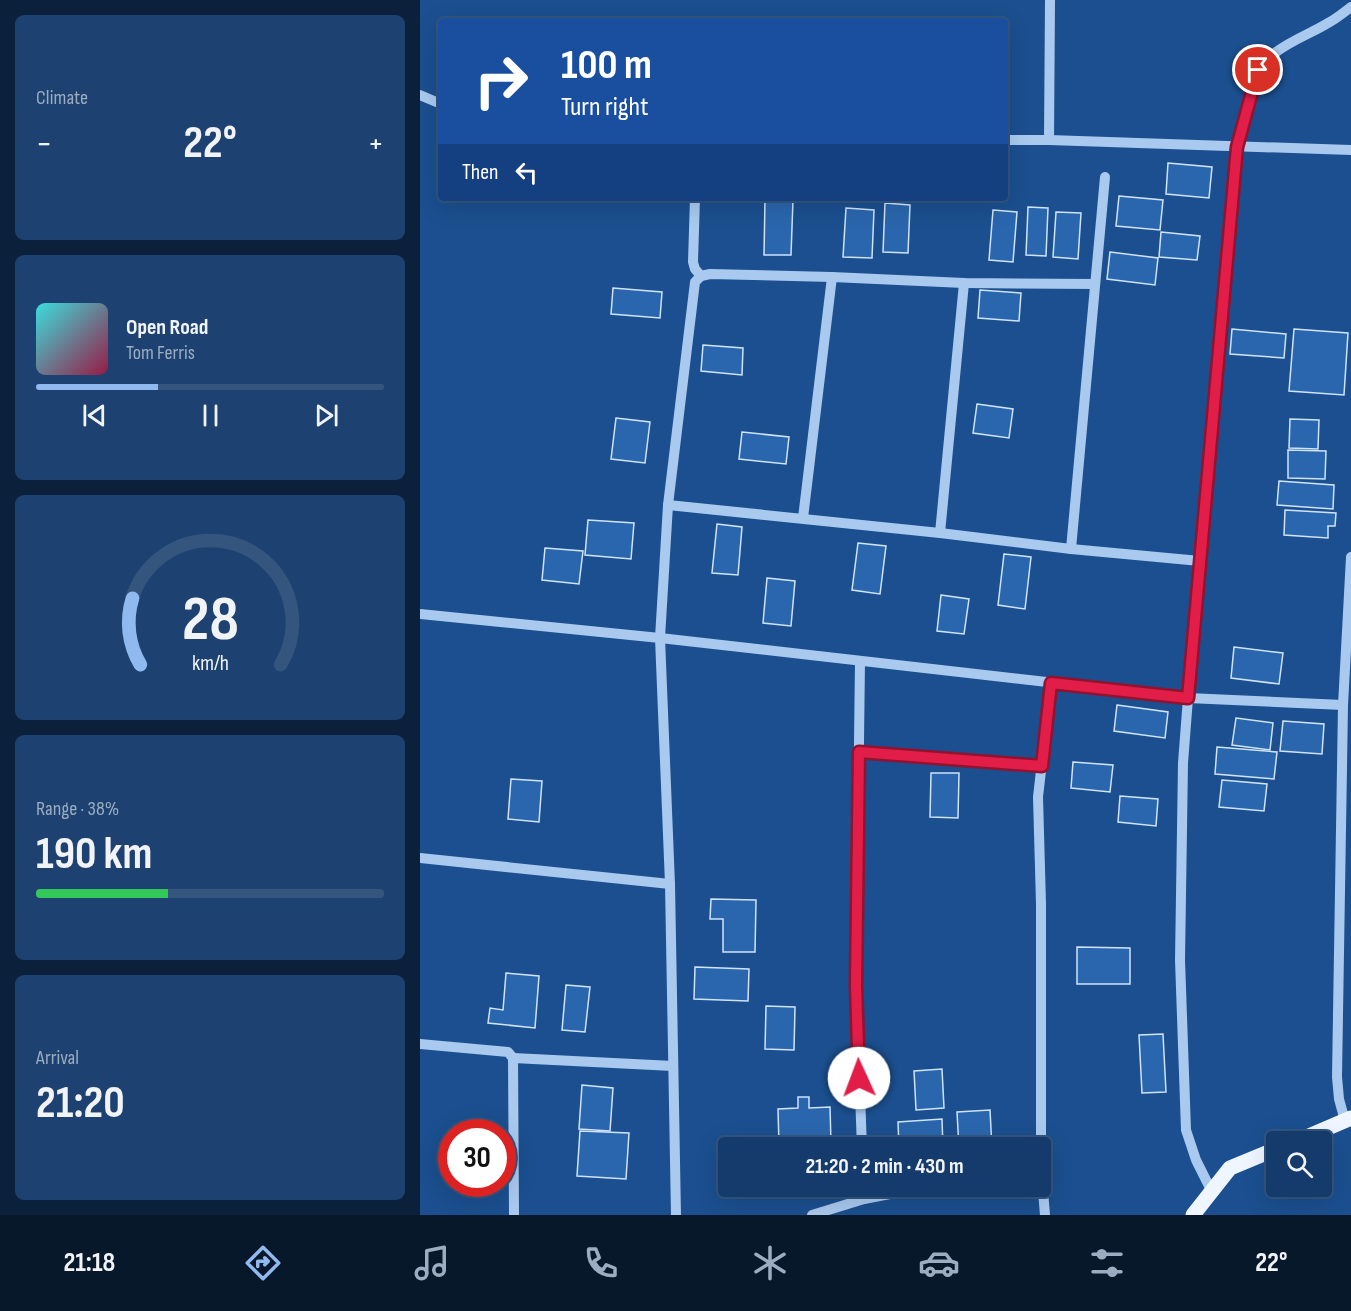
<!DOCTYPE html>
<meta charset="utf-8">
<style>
body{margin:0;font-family:"Sofia Sans Condensed",sans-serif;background:#1d4271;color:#f1f3f6;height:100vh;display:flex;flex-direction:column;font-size:22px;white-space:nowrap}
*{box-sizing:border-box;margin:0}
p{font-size:20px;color:#9dadc1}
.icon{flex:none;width:33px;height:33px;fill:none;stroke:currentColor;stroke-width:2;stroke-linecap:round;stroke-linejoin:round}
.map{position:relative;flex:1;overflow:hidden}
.drawer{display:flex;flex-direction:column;gap:15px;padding:15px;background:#0b203b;width:420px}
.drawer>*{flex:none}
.guide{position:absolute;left:18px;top:18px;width:570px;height:183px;border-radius:6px;box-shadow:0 6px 24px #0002,0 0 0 2px #33557e;background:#1a4fa0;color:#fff;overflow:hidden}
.buttons{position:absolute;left:846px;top:1131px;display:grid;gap:12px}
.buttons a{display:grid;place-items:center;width:66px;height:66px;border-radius:6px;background:#143b6b;box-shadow:0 6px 24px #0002,0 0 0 2px #33557e;font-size:30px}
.speed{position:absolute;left:18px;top:1119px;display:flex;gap:12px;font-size:30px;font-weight:700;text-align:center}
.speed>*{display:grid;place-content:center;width:78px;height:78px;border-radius:50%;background:#143b6b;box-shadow:0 6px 24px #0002,0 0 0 2px #33557e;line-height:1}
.speed .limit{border:9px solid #d22;background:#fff;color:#111}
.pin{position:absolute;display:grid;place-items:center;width:51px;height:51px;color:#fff;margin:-26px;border:3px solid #fff;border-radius:50%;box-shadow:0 2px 6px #0007}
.me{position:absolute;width:66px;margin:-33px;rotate:358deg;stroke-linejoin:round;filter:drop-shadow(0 0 4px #0008)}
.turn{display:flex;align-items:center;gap:21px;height:126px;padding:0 24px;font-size:27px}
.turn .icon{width:78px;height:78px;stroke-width:2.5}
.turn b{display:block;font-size:42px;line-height:51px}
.then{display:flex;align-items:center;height:57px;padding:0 24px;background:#0003;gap:12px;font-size:22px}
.big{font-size:45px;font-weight:700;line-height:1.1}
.drawer .tile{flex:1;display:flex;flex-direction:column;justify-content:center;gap:9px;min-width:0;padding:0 21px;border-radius:9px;background:#1d4271}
.drawer .dial{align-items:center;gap:0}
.dial svg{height:156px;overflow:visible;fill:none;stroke:#33557e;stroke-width:7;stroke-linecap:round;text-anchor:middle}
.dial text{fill:#f1f3f6;stroke:none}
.song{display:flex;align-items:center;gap:18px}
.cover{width:72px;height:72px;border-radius:9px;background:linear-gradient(135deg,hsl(180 70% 55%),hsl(340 70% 35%))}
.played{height:6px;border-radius:3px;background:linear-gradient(90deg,#90b9f0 35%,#33557e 35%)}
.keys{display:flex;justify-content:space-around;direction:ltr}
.heat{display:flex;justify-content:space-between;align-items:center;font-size:33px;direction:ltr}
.charge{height:9px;border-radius:4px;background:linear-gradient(90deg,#34c759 38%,#33557e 0)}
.trip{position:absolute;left:298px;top:1137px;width:333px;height:60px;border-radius:6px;background:#143b6b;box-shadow:0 6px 24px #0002,0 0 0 2px #33557e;font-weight:700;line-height:60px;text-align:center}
.dock{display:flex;height:96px;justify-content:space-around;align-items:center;background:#08182b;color:#9dadc1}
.dock .icon{width:42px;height:42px}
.dock .active{color:#90b9f0}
.dock b{font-size:27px;color:#f1f3f6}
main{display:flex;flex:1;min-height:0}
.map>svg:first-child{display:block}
.building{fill:#2a66ad;stroke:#cfe3fa;stroke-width:1.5}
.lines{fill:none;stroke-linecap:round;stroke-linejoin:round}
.minor{stroke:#a9c9ee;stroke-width:10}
.major{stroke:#f0f6ff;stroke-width:15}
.route-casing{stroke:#92132f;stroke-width:15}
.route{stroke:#e11d48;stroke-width:10}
</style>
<main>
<section class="drawer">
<div class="tile"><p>Climate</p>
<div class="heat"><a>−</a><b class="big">22°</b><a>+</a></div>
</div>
<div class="tile">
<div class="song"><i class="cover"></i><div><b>Open Road</b><p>Tom Ferris</p></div></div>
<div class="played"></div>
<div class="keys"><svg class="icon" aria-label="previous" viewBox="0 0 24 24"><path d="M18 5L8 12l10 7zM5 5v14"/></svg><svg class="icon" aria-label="pause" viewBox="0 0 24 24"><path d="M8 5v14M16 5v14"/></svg><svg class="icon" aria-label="next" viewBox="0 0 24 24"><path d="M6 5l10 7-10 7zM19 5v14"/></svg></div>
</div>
<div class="tile dial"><svg viewBox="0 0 100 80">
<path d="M14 69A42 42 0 1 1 86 69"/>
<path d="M14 69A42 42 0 0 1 10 35" stroke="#90b9f0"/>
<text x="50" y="56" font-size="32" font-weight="700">28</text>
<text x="50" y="72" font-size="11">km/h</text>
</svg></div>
<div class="tile"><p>Range · 38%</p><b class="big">190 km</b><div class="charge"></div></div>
<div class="tile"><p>Arrival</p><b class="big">21:20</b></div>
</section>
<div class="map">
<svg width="931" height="1215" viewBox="0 0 931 1215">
<rect width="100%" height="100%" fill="#1b4f8f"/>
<!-- building -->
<g class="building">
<path d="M 748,163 L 792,167 L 789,198 L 746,194 Z"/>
<path d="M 699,196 L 743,200 L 740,230 L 696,226 Z"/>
<path d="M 345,199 L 373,200 L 371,255 L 344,255 Z"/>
<path d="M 465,203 L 490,205 L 488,253 L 463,252 Z"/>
<path d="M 608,207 L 628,208 L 626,256 L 606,255 Z"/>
<path d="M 426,208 L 454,210 L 452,258 L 423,257 Z"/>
<path d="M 573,210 L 597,212 L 593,262 L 569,260 Z"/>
<path d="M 636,212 L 661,213 L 658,259 L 633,257 Z"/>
<path d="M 741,232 L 780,236 L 777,260 L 739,257 Z"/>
<path d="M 690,252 L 738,258 L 735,285 L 687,279 Z"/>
<path d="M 193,288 L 242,292 L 240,318 L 191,314 Z"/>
<path d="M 560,290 L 601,293 L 599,321 L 558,318 Z"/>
<path d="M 812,329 L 866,334 L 864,358 L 810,354 Z"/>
<path d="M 874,329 L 928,333 L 924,395 L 869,391 Z"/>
<path d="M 283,345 L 323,348 L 322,375 L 281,371 Z"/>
<path d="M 557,404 L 593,409 L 589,438 L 553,433 Z"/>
<path d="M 196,418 L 230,422 L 225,463 L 191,459 Z"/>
<path d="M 870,419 L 899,420 L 898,449 L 869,448 Z"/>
<path d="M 322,432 L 369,437 L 366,464 L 319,459 Z"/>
<path d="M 868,450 L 906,451 L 905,479 L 868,478 Z"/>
<path d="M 859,481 L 914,485 L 913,509 L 857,505 Z"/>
<path d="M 865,510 L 916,513 L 915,526 L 908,526 L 908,538 L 864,535 Z"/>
<path d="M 168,520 L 214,523 L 211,559 L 165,555 Z"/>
<path d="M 297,524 L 322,527 L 318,575 L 292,573 Z"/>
<path d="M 438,543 L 466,546 L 460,594 L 432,590 Z"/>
<path d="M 125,548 L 163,551 L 159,584 L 122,580 Z"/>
<path d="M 584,554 L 611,557 L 605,609 L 578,605 Z"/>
<path d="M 347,578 L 375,581 L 371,626 L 343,623 Z"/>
<path d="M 521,595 L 549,599 L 544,634 L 517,631 Z"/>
<path d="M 814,647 L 863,653 L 859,684 L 811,678 Z"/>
<path d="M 697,705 L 748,712 L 745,738 L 694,731 Z"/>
<path d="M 816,718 L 853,723 L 850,750 L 812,745 Z"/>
<path d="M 863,721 L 904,724 L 902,754 L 860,751 Z"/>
<path d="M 797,747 L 857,752 L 854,779 L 795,774 Z"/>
<path d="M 653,762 L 693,765 L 690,792 L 651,788 Z"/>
<path d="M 511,773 L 539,773 L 538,818 L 510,817 Z"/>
<path d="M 91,779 L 122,781 L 119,822 L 88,819 Z"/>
<path d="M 802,780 L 847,784 L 844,811 L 799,807 Z"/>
<path d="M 700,796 L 738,799 L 736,826 L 698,822 Z"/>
<path d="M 291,899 L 336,900 L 335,952 L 303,952 L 303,919 L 290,919 Z"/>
<path d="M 657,947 L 710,948 L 710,984 L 657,984 Z"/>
<path d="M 275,967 L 329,969 L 328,1001 L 274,999 Z"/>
<path d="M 86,973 L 119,976 L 115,1028 L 68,1023 L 70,1008 L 83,1010 Z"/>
<path d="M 146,985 L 170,987 L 165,1032 L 142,1030 Z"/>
<path d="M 346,1006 L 375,1007 L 374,1050 L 345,1049 Z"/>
<path d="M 743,1034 L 746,1092 L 722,1093 L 719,1035 Z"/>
<path d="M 522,1069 L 524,1108 L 496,1110 L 494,1071 Z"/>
<path d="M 162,1085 L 193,1088 L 190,1131 L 159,1129 Z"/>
<path d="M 378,1097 L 389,1097 L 389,1108 L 410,1107 L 411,1143 L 359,1145 L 358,1109 L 378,1108 Z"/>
<path d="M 570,1110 L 572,1148 L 539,1148 L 537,1112 Z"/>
<path d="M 522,1119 L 523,1148 L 479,1148 L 478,1122 Z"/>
<path d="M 160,1131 L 209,1133 L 206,1179 L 157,1176 Z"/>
</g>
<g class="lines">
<!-- minor -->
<g class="minor">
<path d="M 0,95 L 21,104"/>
<path d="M 585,140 L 629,140 L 931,150"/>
<path d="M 629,140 L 630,0"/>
<path d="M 275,198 L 273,262 L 275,269 L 281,276"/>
<path d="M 248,505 L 520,533 L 651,549 L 780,561"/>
<path d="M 383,518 L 412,277"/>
<path d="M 520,533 L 544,283"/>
<path d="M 651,549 L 685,177"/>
<path d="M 0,614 L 240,638 L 768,698 L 923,705"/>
<path d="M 440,661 L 436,985 L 442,1148"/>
<path d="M 439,752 L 622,766"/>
<path d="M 0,858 L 250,884"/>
<path d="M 0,1044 L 88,1052 L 93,1058 L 94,1215"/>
<path d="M 93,1058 L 253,1066"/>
<path d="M 925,1121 L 919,1099 L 917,1077 L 923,705 L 931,557"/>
<path d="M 443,1186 L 444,1199"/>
<path d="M 792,1192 L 776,1160 L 766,1130 L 760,960 L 763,763 L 768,698 L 817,147 L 836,79 C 846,48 882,39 908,23 C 916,19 923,13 931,7"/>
<path d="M 256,1215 L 250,884 L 240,638 L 248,505 L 275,282 L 281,276 L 290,274 L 412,277 L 544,283 L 675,284"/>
<path d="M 392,1215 L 444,1199 L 511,1186"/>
<path d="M 625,1215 L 621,1167 L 621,904 L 618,797 L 631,683"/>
</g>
<!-- major -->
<g class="major">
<path d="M 875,1142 L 931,1118"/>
<path d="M 773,1215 L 810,1168 L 856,1149"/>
</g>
</g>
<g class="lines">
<!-- route casing -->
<g class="route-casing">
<path id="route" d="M 439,1078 L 436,985 L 439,752 L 622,766 L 631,683 L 768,698 L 817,147 L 838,70"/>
</g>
<!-- route -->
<use href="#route" class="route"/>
</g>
</svg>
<div class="buttons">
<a><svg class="icon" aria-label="search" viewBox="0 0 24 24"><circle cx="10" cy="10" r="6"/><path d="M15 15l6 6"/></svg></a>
</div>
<div class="speed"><div class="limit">30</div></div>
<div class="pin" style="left:838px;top:70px;background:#d93025"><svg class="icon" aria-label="arrive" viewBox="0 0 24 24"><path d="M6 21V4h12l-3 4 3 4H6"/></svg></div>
<svg class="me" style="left:439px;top:1078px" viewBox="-20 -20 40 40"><circle r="19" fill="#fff"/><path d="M0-13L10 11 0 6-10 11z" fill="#e11d48"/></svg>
<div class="trip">21:20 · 2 min · 430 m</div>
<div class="guide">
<div class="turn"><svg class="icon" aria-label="right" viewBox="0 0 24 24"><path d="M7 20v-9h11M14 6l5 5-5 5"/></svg><div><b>100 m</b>Turn right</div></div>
<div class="then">Then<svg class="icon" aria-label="left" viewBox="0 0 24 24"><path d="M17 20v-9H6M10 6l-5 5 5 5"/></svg></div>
</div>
</div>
</main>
<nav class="dock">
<b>21:18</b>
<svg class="icon active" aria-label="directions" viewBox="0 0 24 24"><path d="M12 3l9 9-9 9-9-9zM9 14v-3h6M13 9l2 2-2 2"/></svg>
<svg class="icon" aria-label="music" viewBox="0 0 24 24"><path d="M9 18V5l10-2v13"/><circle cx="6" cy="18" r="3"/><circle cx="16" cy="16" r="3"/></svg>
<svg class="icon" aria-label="phone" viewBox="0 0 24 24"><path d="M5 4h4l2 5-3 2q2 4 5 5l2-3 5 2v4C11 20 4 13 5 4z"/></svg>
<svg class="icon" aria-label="climate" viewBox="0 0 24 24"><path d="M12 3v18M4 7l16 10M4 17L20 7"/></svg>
<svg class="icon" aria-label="car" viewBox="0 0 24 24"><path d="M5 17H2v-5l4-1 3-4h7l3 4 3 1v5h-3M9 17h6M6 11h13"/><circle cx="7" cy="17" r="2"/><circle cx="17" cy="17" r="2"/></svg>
<svg class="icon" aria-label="filters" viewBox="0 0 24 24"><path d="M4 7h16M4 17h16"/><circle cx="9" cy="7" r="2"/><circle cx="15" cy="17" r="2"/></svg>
<b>22°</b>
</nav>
